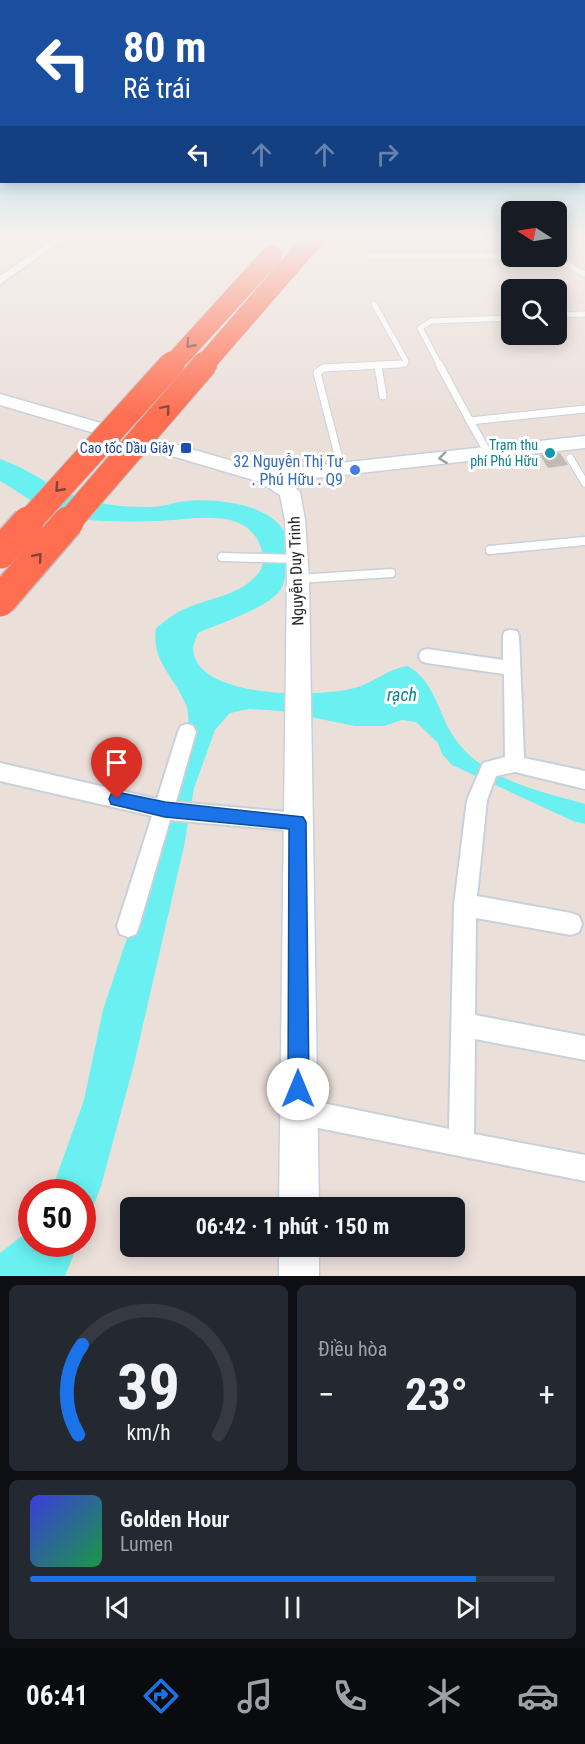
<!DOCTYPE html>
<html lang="vi">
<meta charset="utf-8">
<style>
body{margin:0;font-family:"Roboto Condensed",sans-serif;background:#242831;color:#f1f3f6;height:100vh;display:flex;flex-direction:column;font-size:22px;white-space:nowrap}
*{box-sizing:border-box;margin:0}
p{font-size:20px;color:#9ea1a6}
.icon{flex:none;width:33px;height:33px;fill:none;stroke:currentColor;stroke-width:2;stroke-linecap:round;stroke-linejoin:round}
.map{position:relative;height:1276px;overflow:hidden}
.drawer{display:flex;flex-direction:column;gap:9px;padding:9px;background:#0d0f14;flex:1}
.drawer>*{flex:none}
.top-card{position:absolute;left:0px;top:0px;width:585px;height:183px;box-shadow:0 3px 15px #0003;background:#1a4fa0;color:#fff;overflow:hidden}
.needle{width:39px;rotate:282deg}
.controls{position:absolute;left:501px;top:201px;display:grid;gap:12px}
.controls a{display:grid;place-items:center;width:66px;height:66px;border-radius:9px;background:#171b24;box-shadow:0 3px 15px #0003;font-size:30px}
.speed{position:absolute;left:18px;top:1179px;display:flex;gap:12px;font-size:30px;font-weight:700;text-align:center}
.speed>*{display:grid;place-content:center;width:78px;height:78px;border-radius:50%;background:#171b24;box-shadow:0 3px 15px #0003;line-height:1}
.speed .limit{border:9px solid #d22;background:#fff;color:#111}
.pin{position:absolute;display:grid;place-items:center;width:51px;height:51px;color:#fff;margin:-62px -26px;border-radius:50% 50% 50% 0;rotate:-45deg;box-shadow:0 0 6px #0007}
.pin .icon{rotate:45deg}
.me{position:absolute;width:66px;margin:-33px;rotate:0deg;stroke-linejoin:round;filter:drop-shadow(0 0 4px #0008)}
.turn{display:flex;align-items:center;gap:21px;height:126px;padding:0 24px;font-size:27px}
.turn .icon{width:78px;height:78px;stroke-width:2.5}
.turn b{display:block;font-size:42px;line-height:51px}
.lanes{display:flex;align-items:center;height:57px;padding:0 24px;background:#0003;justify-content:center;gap:30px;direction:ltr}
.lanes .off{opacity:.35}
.big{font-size:45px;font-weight:700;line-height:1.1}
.drawer .card{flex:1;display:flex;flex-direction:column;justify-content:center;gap:9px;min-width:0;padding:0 21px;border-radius:9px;background:#242831}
.drawer .dial{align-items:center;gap:0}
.dial svg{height:156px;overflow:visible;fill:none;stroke:#363941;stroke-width:7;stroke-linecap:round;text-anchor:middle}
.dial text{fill:#f1f3f6;stroke:none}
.song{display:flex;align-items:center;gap:18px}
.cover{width:72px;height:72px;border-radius:9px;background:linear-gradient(135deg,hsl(240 70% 55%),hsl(140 70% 35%))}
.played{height:6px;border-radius:3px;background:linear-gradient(90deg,#1a73e8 85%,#363941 85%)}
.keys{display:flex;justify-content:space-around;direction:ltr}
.heat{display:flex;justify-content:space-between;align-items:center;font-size:33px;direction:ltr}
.drawer .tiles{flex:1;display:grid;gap:9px;grid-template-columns:1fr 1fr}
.card:last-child{grid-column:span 2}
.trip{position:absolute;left:120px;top:1197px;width:345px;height:60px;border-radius:9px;background:#171b24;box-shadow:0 3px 15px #0003;font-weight:700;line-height:60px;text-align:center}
.dock{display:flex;height:96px;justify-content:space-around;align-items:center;background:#090b0e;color:#9ea1a6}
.dock .icon{width:42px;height:42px}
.dock .on{color:#1a73e8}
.dock b{font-size:27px;color:#f1f3f6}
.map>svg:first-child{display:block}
.water{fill:#6af0f0}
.building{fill:#c2bbb5}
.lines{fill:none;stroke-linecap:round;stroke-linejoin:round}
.lane-far2-casing{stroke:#c8d1db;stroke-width:7}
.lane-far1-casing{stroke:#c8d1db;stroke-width:9}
.lane-casing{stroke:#c8d1db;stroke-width:11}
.street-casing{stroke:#c8d1db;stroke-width:4}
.secondary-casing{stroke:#c8d1db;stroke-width:3}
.lane-far2{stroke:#fff;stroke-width:5}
.lane-far1{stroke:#fff;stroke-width:7}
.lane{stroke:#fff;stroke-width:8}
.street{fill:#fff;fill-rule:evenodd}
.secondary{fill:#fff;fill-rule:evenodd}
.highway-bridge-far2-casing{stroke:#bebebe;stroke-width:21;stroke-linecap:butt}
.highway-bridge-far1-casing{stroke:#bebebe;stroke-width:27;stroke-linecap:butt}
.highway-bridge-casing{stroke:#bebebe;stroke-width:34;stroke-linecap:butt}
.highway-bridge-far2{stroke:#ff6e51;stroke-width:20}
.highway-bridge-far1{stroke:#ff6e51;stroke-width:25}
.highway-bridge{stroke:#ff6e51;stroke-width:31}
.oneway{stroke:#7e4438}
.oneway2{stroke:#9e9e9e}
.route{fill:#1a73e8;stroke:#114b97;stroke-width:1.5}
.transit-dot{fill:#1a4fb4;stroke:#fff;stroke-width:2}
.culture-dot{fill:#0f9aa8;stroke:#fff;stroke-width:2}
.shop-dot{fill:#3f7fe0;stroke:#fff;stroke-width:2}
.labels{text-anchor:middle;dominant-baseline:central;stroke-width:6;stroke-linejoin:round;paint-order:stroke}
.far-culture-label{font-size:14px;fill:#0d838f;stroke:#fff;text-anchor:end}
.far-transit-label{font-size:14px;fill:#164399;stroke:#fff;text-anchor:end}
.shop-label{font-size:16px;fill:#366cbe;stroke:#fff;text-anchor:end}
.street-label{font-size:16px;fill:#282828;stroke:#fff}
.water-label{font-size:18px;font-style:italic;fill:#0c828c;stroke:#fff}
</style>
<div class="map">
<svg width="585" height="1276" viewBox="0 0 585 1276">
<rect width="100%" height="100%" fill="#ebdfda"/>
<!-- water -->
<g class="water">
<path d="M 0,459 C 32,470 58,493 91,501 C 110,506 131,507 150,507 C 163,507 175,502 187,501 C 222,497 296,507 288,556 C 287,566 286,577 282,587 C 273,607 219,623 198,633 C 196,638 193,644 193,650 C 198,699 316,697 350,689 C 375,684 383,670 408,666 C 433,681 437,707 450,731 C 478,779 536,790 585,804 L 585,824 L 573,821 L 452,765 L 442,754 L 438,743 L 416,722 L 402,720 L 384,726 L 355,726 L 281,711 L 249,709 L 230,713 L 215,730 L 194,788 L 184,846 L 134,1064 L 101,1186 L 83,1233 L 82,1192 L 51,1192 L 84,1100 L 103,1010 L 145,884 L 189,728 C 188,720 189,711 186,705 C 174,675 151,662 156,628 C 163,623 171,616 178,612 C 202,599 233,598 253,579 C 262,571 265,562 262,551 C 249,503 189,521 154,521 C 128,522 99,522 72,518 C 46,514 23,494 0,481 Z"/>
<path d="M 31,1225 L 32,1244 L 78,1244 L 65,1276 L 0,1276 L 0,1253 L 26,1233 Z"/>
</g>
<!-- building -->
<path class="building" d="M 560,453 L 568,465 L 548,468 L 540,455 Z"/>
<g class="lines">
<!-- lane-far2 casing -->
<g class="lane-far2-casing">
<g id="lane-far2">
<path d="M 369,256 L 493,256 L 563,263"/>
<path d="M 559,260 L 585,274"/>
<path d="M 556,315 L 585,314"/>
<path d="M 369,366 L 405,364 L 406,361 L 374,304"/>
<path d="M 440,366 L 420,328 L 431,321 L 512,318"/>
</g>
</g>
<!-- lane-far1 casing -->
<g class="lane-far1-casing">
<g id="lane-far1">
<path d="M 439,364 L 470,421 L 585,409"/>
<path d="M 378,366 L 383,396"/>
<path d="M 470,421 L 488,453"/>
<path d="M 570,458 L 585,483"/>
<path d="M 342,470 L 317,373 L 323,368 L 400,364"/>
</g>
</g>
<!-- lane casing -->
<g class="lane-casing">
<g id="lane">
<path d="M 490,550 L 585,541"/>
<path d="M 222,557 L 297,559"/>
<path d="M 298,579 L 391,573"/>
</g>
</g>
<!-- street casing -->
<g class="street-casing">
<g id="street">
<path d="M 54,239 L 64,239 L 0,284 L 0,276 Z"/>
<path d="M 511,630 L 517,631 L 519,636 L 524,758 L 585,771 L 585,789 L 515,772 L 496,776 L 487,800 L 477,896 L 571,913 L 579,916 L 582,924 L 579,932 L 571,935 L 476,918 L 475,1015 L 585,1036 L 585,1060 L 475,1039 L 474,1134 L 585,1155 L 585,1181 L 298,1124 L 289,1120 L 285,1111 L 289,1102 L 298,1098 L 449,1129 L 454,905 L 467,800 L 483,763 L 505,757 L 504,674 L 427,663 L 421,661 L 419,656 L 421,651 L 427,649 L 503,660 L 503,636 L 505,631 Z"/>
<path d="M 187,724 L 193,726 L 196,732 L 176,802 L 297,813 L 304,815 L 307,822 L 304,829 L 297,831 L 170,820 L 139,926 L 136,934 L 128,937 L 120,934 L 117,926 L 152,816 L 0,781 L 0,763 L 157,799 L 178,732 L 181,726 Z"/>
</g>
</g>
<!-- secondary casing -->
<g class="secondary-casing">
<g id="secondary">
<path d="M 0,394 L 267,471 L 585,436 L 585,448 L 288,481 L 300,492 L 305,520 L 309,579 L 319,1208 L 279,1208 L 287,579 L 285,520 L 280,495 L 260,482 L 0,405 Z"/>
<rect x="279" y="1246" width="40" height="30"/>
</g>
</g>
<!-- lane-far2 -->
<use href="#lane-far2" class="lane-far2"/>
<!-- lane-far1 -->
<use href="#lane-far1" class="lane-far1"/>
<!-- lane -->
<use href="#lane" class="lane"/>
<!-- street -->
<use href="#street" class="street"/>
<!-- secondary -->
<use href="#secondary" class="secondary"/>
<!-- highway-bridge-far2 casing -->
<g class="highway-bridge-far2-casing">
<g id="highway-bridge-far2">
<path d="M 171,366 L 272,255"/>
<path d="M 203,366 L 313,239"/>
</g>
</g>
<!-- highway-bridge-far1 casing -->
<g class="highway-bridge-far1-casing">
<g id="highway-bridge-far1">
<path d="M 27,524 L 172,364"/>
<path d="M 67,524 L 205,364"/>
</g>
</g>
<!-- highway-bridge casing -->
<g class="highway-bridge-casing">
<g id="highway-bridge">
<path d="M 0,553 L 28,522"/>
<path d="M 0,601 L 68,522"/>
</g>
</g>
<!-- highway-bridge-far2 -->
<use href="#highway-bridge-far2" class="highway-bridge-far2"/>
<!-- highway-bridge-far1 -->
<use href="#highway-bridge-far1" class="highway-bridge-far1"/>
<!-- highway-bridge -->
<use href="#highway-bridge" class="highway-bridge"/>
</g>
<!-- one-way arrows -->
<defs><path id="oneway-chevron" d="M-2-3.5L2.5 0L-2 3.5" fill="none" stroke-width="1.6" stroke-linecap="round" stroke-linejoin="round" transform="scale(1.5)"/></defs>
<g class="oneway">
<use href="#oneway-chevron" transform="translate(190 344) rotate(132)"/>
<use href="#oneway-chevron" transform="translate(166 409) rotate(-49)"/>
<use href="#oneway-chevron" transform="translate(59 488) rotate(132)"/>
<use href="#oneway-chevron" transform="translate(38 557) rotate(-49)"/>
</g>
<use class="oneway2" href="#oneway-chevron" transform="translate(443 458) rotate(173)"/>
<!-- sky -->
<linearGradient id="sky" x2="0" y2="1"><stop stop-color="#75cceb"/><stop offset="0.57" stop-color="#f6f1ee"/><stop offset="1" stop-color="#f6f1ee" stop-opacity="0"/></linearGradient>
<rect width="585" height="417" fill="url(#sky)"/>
<!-- route -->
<path class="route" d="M 117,792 L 165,802 L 303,817 L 306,822 L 309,1089 L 306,1096 L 298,1099 L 291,1096 L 288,1089 L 289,829 L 165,817 L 111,804 L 109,799 L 111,794 Z"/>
<!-- markers -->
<rect class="transit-dot" x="180" y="442" width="12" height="12" rx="3"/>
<circle class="culture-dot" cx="550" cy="453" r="6"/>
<circle class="shop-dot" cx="355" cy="470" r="6"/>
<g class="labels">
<!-- far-culture labels -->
<g class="far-culture-label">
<text x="538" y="445">Trạm thu<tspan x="538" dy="16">phí Phú Hữu</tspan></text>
</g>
<!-- far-transit labels -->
<g class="far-transit-label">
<text x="174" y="448">Cao tốc Dầu Giây</text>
</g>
<!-- shop labels -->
<g class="shop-label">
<text x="343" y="461">32 Nguyễn Thị Tư<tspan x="343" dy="18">. Phú Hữu . Q9</tspan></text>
</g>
<!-- street labels -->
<g class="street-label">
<text transform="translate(296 571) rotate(-92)">Nguyễn Duy Trinh</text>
</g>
<!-- water labels -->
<g class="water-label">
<text x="402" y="694">rạch</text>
</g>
</g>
</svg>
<div class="controls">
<a><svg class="needle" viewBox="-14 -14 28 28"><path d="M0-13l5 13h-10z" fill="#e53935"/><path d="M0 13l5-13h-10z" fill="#9ea1a6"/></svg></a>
<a><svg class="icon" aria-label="search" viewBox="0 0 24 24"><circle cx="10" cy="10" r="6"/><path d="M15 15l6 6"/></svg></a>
</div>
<div class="speed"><div class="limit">50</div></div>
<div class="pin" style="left:117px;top:799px;background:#d93025"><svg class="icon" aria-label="arrive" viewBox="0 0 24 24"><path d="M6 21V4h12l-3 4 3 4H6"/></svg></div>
<svg class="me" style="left:298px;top:1089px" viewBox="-20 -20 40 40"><circle r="19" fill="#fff"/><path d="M0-13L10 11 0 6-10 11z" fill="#1a73e8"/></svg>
<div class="trip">06:42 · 1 phút · 150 m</div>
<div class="top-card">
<div class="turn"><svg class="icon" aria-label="left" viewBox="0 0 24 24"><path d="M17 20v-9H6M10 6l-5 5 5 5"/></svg><div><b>80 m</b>Rẽ trái</div></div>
<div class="lanes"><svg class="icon" aria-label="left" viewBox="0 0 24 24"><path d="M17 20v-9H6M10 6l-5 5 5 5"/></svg><svg class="icon off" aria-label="ahead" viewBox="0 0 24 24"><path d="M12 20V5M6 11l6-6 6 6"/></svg><svg class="icon off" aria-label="ahead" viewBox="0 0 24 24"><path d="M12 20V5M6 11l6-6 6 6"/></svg><svg class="icon off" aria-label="right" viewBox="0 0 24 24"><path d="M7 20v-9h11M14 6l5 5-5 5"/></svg></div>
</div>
</div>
<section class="drawer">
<div class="tiles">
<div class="card dial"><svg viewBox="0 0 100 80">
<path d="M14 69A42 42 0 1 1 86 69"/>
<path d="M14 69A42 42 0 0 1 16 23" stroke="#1a73e8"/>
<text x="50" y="56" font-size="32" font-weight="700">39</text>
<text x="50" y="72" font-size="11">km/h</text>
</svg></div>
<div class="card"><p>Điều hòa</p>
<div class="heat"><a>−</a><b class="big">23°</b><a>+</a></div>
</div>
<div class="card">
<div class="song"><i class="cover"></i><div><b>Golden Hour</b><p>Lumen</p></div></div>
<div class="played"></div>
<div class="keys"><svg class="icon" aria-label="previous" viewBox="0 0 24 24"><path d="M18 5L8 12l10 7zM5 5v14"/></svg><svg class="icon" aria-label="pause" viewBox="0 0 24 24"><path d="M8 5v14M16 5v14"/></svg><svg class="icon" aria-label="next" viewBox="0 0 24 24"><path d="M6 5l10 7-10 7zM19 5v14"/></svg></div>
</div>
</div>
</section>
<nav class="dock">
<b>06:41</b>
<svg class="icon on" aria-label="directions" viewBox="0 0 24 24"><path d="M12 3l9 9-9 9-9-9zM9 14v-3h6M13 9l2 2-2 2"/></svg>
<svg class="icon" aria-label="music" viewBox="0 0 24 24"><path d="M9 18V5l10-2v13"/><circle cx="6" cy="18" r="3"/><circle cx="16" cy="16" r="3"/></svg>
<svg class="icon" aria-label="phone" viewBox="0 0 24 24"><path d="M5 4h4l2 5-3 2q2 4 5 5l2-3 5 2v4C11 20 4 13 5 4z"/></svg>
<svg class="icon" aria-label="climate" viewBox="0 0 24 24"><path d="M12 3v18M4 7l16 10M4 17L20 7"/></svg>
<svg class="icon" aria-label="car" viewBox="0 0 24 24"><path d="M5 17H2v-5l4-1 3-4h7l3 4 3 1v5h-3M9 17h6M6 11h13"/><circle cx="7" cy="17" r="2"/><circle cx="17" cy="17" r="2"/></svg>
</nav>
